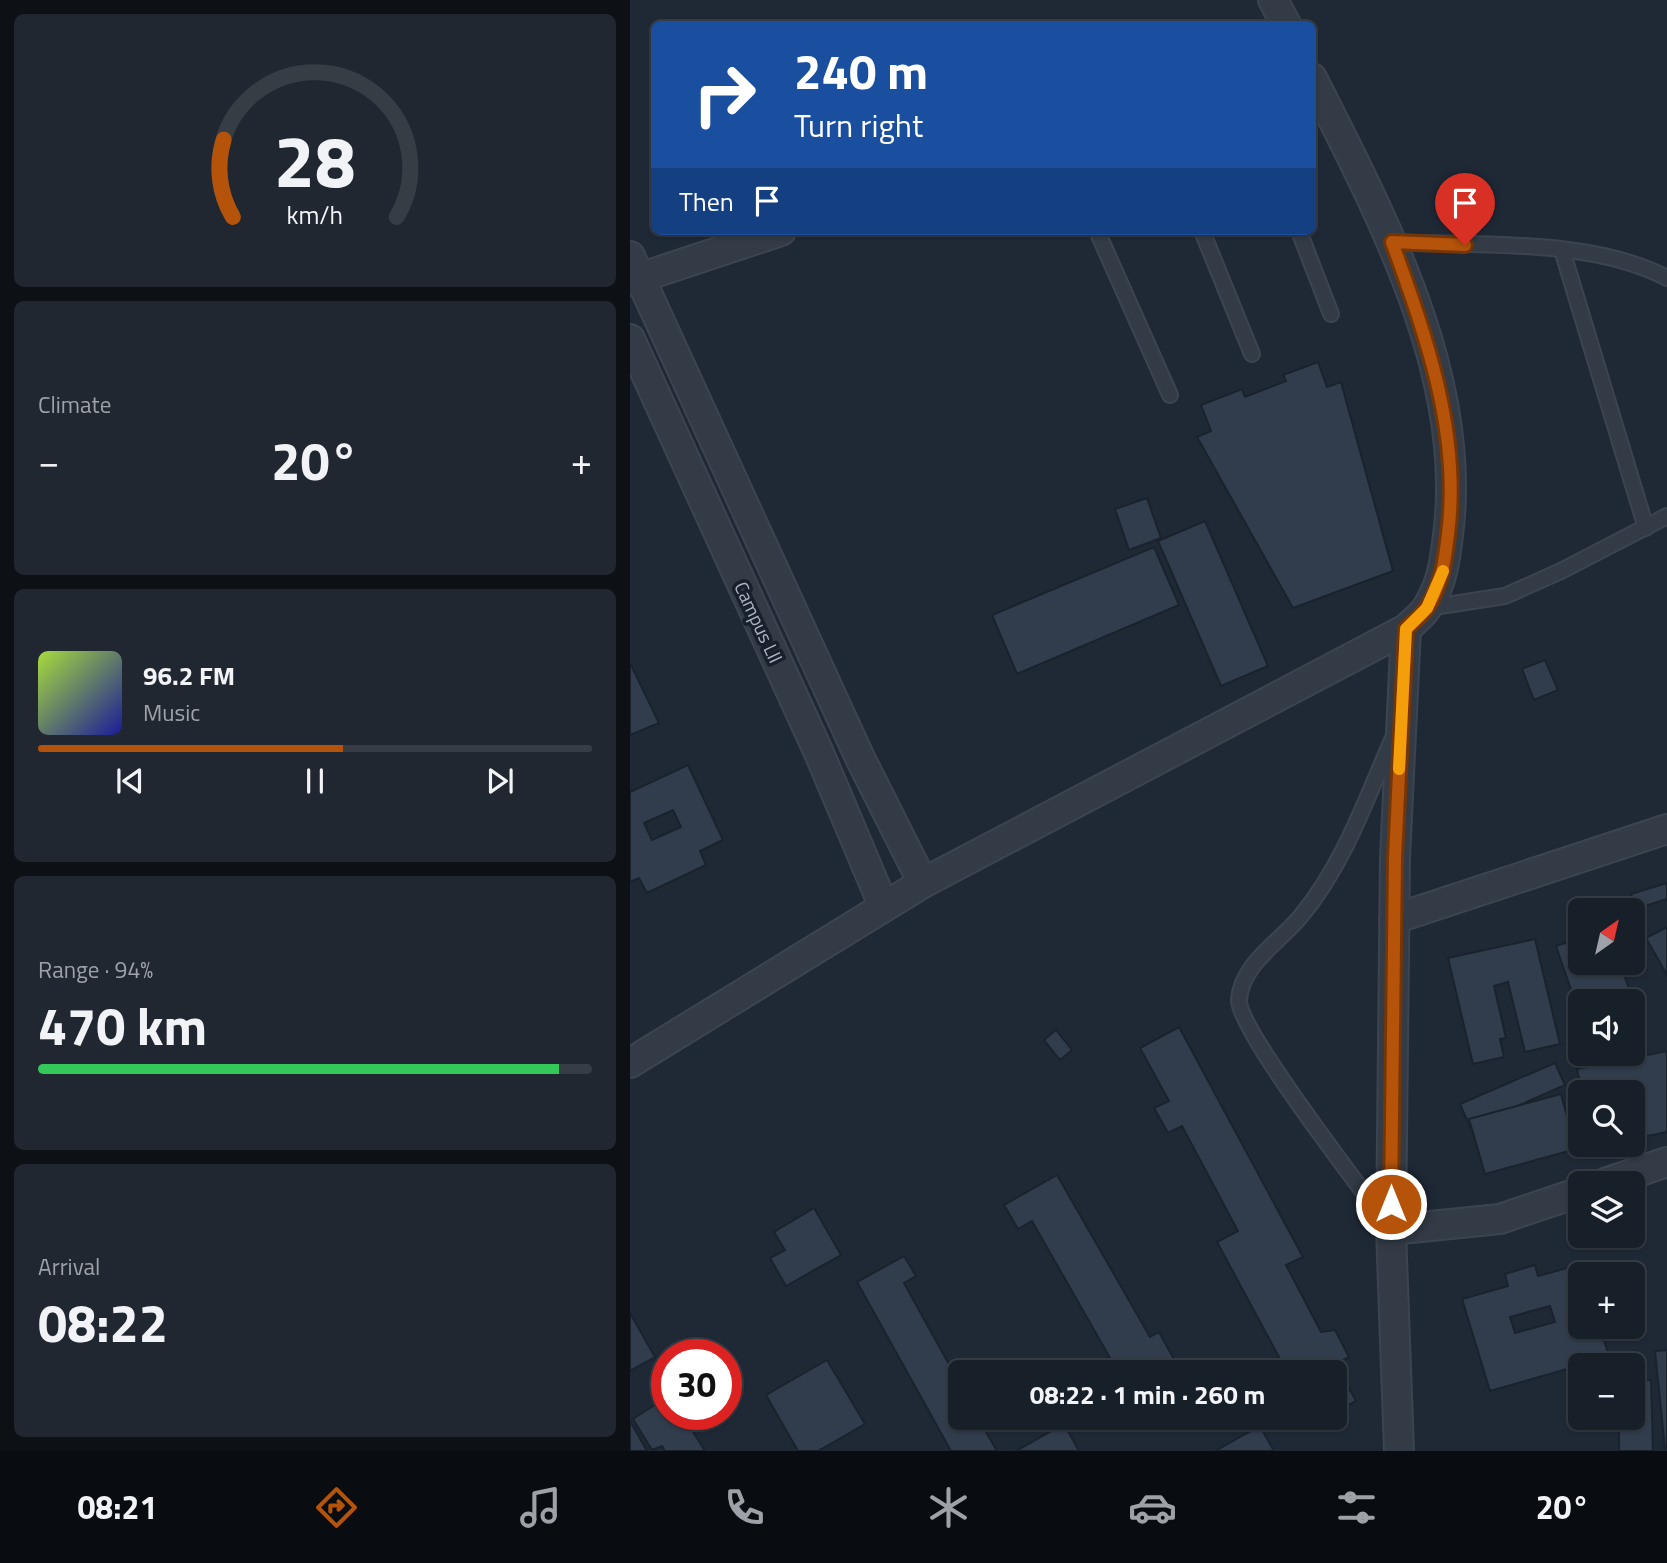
<!DOCTYPE html>
<meta charset="utf-8">
<style>
body{margin:0;font-family:"Titillium Web",sans-serif;background:#202730;color:#f1f3f6;height:100vh;display:flex;flex-direction:column;font-size:26px;white-space:nowrap}
*{box-sizing:border-box;margin:0}
p{font-size:23px;color:#9ea2a8}
.icon{flex:none;width:38px;height:38px;fill:none;stroke:currentColor;stroke-width:2;stroke-linecap:round;stroke-linejoin:round}
.map{position:relative;flex:1;overflow:hidden}
.details{display:flex;flex-direction:column;gap:14px;padding:14px;background:#0d1116;width:630px}
.details>*{flex:none}
.banner{position:absolute;left:21px;top:21px;width:665px;height:214px;border-radius:10px;box-shadow:0 2px 5px #0004,0 0 0 2px #363d45;background:#1a4fa0;color:#fff;overflow:hidden}
.needle{width:46px;rotate:34deg}
.tools{position:absolute;left:938px;top:898px;display:grid;gap:14px}
.tools a{display:grid;place-items:center;width:77px;height:77px;border-radius:10px;background:#171f28;box-shadow:0 2px 5px #0004,0 0 0 2px #363d45;font-size:35px}
.speed{position:absolute;left:21px;top:1339px;display:flex;gap:14px;font-size:35px;font-weight:700;text-align:center}
.speed>*{display:grid;place-content:center;width:91px;height:91px;border-radius:50%;background:#171f28;box-shadow:0 2px 5px #0004,0 0 0 2px #363d45;line-height:1}
.speed .limit{border:10px solid #d22;background:#fff;color:#111}
.pin{position:absolute;display:grid;place-items:center;width:60px;height:60px;color:#fff;margin:-72px -30px;border-radius:50% 50% 50% 0;rotate:-45deg;box-shadow:0 0 7px #0007}
.pin .icon{rotate:45deg}
.me{position:absolute;width:77px;margin:-38px;rotate:0deg;stroke-linejoin:round;filter:drop-shadow(0 0 5px #0008)}
.turn{display:flex;align-items:center;gap:24px;height:147px;padding:0 28px;font-size:32px}
.turn .icon{width:91px;height:91px;stroke-width:2.5}
.turn b{display:block;font-size:49px;line-height:60px}
.then{display:flex;align-items:center;height:66px;padding:0 28px;background:#0003;gap:14px;font-size:26px}
.big{font-size:52px;font-weight:700;line-height:1.1}
.details .tile{flex:1;display:flex;flex-direction:column;justify-content:center;gap:10px;min-width:0;padding:0 24px;border-radius:10px;background:#202730}
.details .dial{align-items:center;gap:0}
.dial svg{height:182px;overflow:visible;fill:none;stroke:#363d45;stroke-width:7;stroke-linecap:round;text-anchor:middle}
.dial text{fill:#f1f3f6;stroke:none}
.song{display:flex;align-items:center;gap:21px}
.cover{width:84px;height:84px;border-radius:10px;background:linear-gradient(135deg,hsl(80 70% 55%),hsl(240 70% 35%))}
.played{height:7px;border-radius:4px;background:linear-gradient(90deg,#b45309 55%,#363d45 55%)}
.keys{display:flex;justify-content:space-around;direction:ltr}
.heat{display:flex;justify-content:space-between;align-items:center;font-size:38px;direction:ltr}
.charge{height:10px;border-radius:5px;background:linear-gradient(90deg,#34c759 94%,#363d45 0)}
.trip{position:absolute;left:318px;top:1360px;width:399px;height:70px;border-radius:10px;background:#171f28;box-shadow:0 2px 5px #0004,0 0 0 2px #363d45;font-weight:700;line-height:70px;text-align:center}
.tab-bar{display:flex;height:112px;justify-content:space-around;align-items:center;background:#090c10;color:#9ea2a8}
.tab-bar .icon{width:49px;height:49px}
.tab-bar .selected{color:#b45309}
.tab-bar b{font-size:32px;color:#f1f3f6}
main{display:flex;flex:1;min-height:0}
.map>svg:first-child{display:block}
.building{fill:#313d4d;stroke:#1a222d;stroke-width:2;fill-rule:evenodd}
.lines{fill:none;stroke-linecap:round;stroke-linejoin:round}
.service-casing{stroke:#3c4450;stroke-width:18}
.minor-casing{stroke:#3c4450;stroke-width:32}
.service{stroke:#323b46;stroke-width:14}
.minor{stroke:#323b46;stroke-width:28}
.route-casing{stroke:#753606;stroke-width:18}
.route{stroke:#b45309;stroke-width:12}
.slow{stroke:#f59e0b;stroke-width:12}
.labels{text-anchor:middle;dominant-baseline:central;stroke-width:7;stroke-linejoin:round;paint-order:stroke}
.street-label{font-size:19px;fill:#acb5c4;stroke:#18202b}
</style>
<main>
<section class="details">
<div class="tile dial"><svg viewBox="0 0 100 80">
<path d="M14 69A42 42 0 1 1 86 69"/>
<path d="M14 69A42 42 0 0 1 10 35" stroke="#b45309"/>
<text x="50" y="56" font-size="32" font-weight="700">28</text>
<text x="50" y="72" font-size="11">km/h</text>
</svg></div>
<div class="tile"><p>Climate</p>
<div class="heat"><a>−</a><b class="big">20°</b><a>+</a></div>
</div>
<div class="tile">
<div class="song"><i class="cover"></i><div><b>96.2 FM</b><p>Music</p></div></div>
<div class="played"></div>
<div class="keys"><svg class="icon" aria-label="previous" viewBox="0 0 24 24"><path d="M18 5L8 12l10 7zM5 5v14"/></svg><svg class="icon" aria-label="pause" viewBox="0 0 24 24"><path d="M8 5v14M16 5v14"/></svg><svg class="icon" aria-label="next" viewBox="0 0 24 24"><path d="M6 5l10 7-10 7zM19 5v14"/></svg></div>
</div>
<div class="tile"><p>Range · 94%</p><b class="big">470 km</b><div class="charge"></div></div>
<div class="tile"><p>Arrival</p><b class="big">08:22</b></div>
</section>
<div class="map">
<svg width="1037" height="1451" viewBox="0 0 1037 1451">
<rect width="100%" height="100%" fill="#1f2936"/>
<!-- building -->
<g class="building">
<path d="M 688,362 L 697,387 L 711,382 L 763,571 L 663,608 L 567,437 L 581,431 L 571,405 L 612,389 L 615,397 L 656,381 L 653,375 Z"/>
<path d="M 517,498 L 531,538 L 499,550 L 485,509 Z"/>
<path d="M 575,521 L 638,666 L 591,686 L 528,541 Z"/>
<path d="M 524,547 L 549,605 L 387,674 L 362,615 Z"/>
<path d="M 915,660 L 928,690 L 904,700 L 892,669 Z"/>
<path d="M 0,663 L 29,723 L 0,735 Z"/>
<path d="M 58,765 L 93,840 L 70,851 L 76,865 L 17,893 L 9,878 L 0,882 L 0,792 ZM 43,810 L 51,827 L 22,840 L 14,823 Z"/>
<path d="M 1037,883 L 1037,899 L 1006,909 L 1001,894 Z"/>
<path d="M 1037,927 L 1037,975 L 1016,938 Z"/>
<path d="M 1006,935 L 1016,964 L 993,972 L 1005,1005 L 1003,1001 L 950,1001 L 950,1016 L 926,946 L 950,938 L 950,962 L 1003,962 L 1003,936 Z"/>
<path d="M 905,939 L 930,1044 L 895,1052 L 878,982 L 864,986 L 876,1038 L 870,1039 L 874,1057 L 843,1064 L 818,958 Z"/>
<path d="M 549,1027 L 673,1257 L 656,1265 L 691,1332 L 705,1330 L 719,1357 L 706,1364 L 726,1401 L 705,1412 L 705,1372 L 657,1372 L 587,1242 L 608,1231 L 552,1126 L 538,1133 L 524,1108 L 539,1101 L 510,1048 Z"/>
<path d="M 426,1030 L 442,1050 L 430,1060 L 414,1040 Z"/>
<path d="M 1037,1051 L 1037,1132 L 1003,1139 L 1003,1092 L 952,1092 L 947,1069 Z"/>
<path d="M 925,1063 L 935,1085 L 840,1127 L 830,1104 Z"/>
<path d="M 931,1094 L 946,1149 L 855,1174 L 839,1119 Z"/>
<path d="M 427,1175 L 520,1337 L 529,1332 L 551,1372 L 488,1372 L 402,1221 L 388,1229 L 374,1205 Z"/>
<path d="M 184,1208 L 211,1255 L 156,1286 L 140,1258 L 155,1250 L 144,1232 Z"/>
<path d="M 274,1256 L 286,1276 L 274,1283 L 331,1386 L 331,1418 L 348,1418 L 367,1451 L 321,1451 L 227,1282 Z"/>
<path d="M 952,1264 L 955,1274 L 950,1274 L 950,1326 L 970,1326 L 979,1357 L 860,1391 L 832,1299 L 878,1286 L 875,1274 L 905,1265 L 908,1276 ZM 920,1306 L 925,1322 L 885,1333 L 880,1317 Z"/>
<path d="M 0,1313 L 25,1357 L 0,1371 Z"/>
<path d="M 1037,1350 L 1037,1448 L 1035,1449 L 1025,1351 Z"/>
<path d="M 197,1360 L 235,1424 L 188,1451 L 168,1451 L 136,1395 Z"/>
<path d="M 1003,1380 L 1021,1380 L 1023,1451 L 989,1451 L 989,1418 L 1003,1418 Z"/>
<path d="M 37,1397 L 37,1414 L 52,1414 L 75,1451 L 35,1451 L 32,1446 L 22,1450 L 3,1419 Z"/>
<path d="M 0,1421 L 17,1451 L 0,1451 Z"/>
<path d="M 434,1424 L 449,1451 L 386,1451 Z"/>
<path d="M 630,1426 L 644,1451 L 585,1451 Z"/>
</g>
<g class="lines">
<!-- service casing -->
<g class="service-casing">
<g id="service">
<path d="M 467,231 L 540,395"/>
<path d="M 572,231 L 622,354"/>
<path d="M 669,231 L 701,314"/>
<path d="M 762,242 C 848,246 961,238 1037,278"/>
<path d="M 932,250 L 1016,528"/>
<path d="M 797,608 L 875,596 L 931,571 L 1037,516"/>
<path d="M 757,1224 C 732,1189 608,1030 609,1000 C 611,964 651,941 671,916 C 714,864 736,799 763,738"/>
</g>
</g>
<!-- minor casing -->
<g class="minor-casing">
<g id="minor">
<path d="M 643,0 L 656,24"/>
<path d="M 0,256 L 230,758 L 293,883"/>
<path d="M 0,281 L 151,231"/>
<path d="M 0,339 L 189,753 L 254,907"/>
<path d="M 764,919 L 1037,829"/>
<path d="M 0,1063 L 293,883 L 776,629 C 783,622 793,615 798,606 C 812,583 815,561 818,535 C 839,377 751,215 682,78"/>
<path d="M 975,1183 L 1037,1162"/>
<path d="M 761,1230 L 870,1219 L 950,1192"/>
<path d="M 769,1451 L 761,1230 L 765,857 L 776,629"/>
</g>
</g>
<!-- service -->
<use href="#service" class="service"/>
<!-- minor -->
<use href="#minor" class="minor"/>
</g>
<g class="lines">
<!-- route casing -->
<g class="route-casing">
<path id="route" d="M 761,1204 L 765,857 L 776,629 C 783,622 793,615 798,606 C 812,583 815,560 818,534 C 831,433 796,336 762,242 L 835,245"/>
</g>
<!-- route -->
<use href="#route" class="route"/>
<!-- slow -->
<path class="slow" d="M 769,769 L 776,629 L 797,608 L 813,571"/>
</g>
<g class="labels">
<!-- street labels -->
<g class="street-label">
<text transform="translate(129 622) rotate(65)">Campus Lll</text>
</g>
</g>
</svg>
<div class="tools">
<a><svg class="needle" viewBox="-14 -14 28 28"><path d="M0-13l5 13h-10z" fill="#e53935"/><path d="M0 13l5-13h-10z" fill="#9ea2a8"/></svg></a>
<a><svg class="icon" aria-label="sound" viewBox="0 0 24 24"><path d="M4 9h4l5-4v14l-5-4H4zM17 9q2 3 0 6"/></svg></a>
<a><svg class="icon" aria-label="search" viewBox="0 0 24 24"><circle cx="10" cy="10" r="6"/><path d="M15 15l6 6"/></svg></a>
<a><svg class="icon" aria-label="layers" viewBox="0 0 24 24"><path d="M12 4l9 5-9 5-9-5zM3 14l9 5 9-5"/></svg></a>
<a>+</a>
<a>−</a>
</div>
<div class="speed"><div class="limit">30</div></div>
<div class="pin" style="left:835px;top:245px;background:#d93025"><svg class="icon" aria-label="arrive" viewBox="0 0 24 24"><path d="M6 21V4h12l-3 4 3 4H6"/></svg></div>
<svg class="me" style="left:761px;top:1204px" viewBox="-20 -20 40 40"><circle r="17" fill="#b45309" stroke="#fff" stroke-width="3"/><path d="M0-11L8 9 0 5-8 9z" fill="#fff"/></svg>
<div class="trip">08:22 · 1 min · 260 m</div>
<div class="banner">
<div class="turn"><svg class="icon" aria-label="right" viewBox="0 0 24 24"><path d="M7 20v-9h11M14 6l5 5-5 5"/></svg><div><b>240 m</b>Turn right</div></div>
<div class="then">Then<svg class="icon" aria-label="arrive" viewBox="0 0 24 24"><path d="M6 21V4h12l-3 4 3 4H6"/></svg></div>
</div>
</div>
</main>
<nav class="tab-bar">
<b>08:21</b>
<svg class="icon selected" aria-label="directions" viewBox="0 0 24 24"><path d="M12 3l9 9-9 9-9-9zM9 14v-3h6M13 9l2 2-2 2"/></svg>
<svg class="icon" aria-label="music" viewBox="0 0 24 24"><path d="M9 18V5l10-2v13"/><circle cx="6" cy="18" r="3"/><circle cx="16" cy="16" r="3"/></svg>
<svg class="icon" aria-label="phone" viewBox="0 0 24 24"><path d="M5 4h4l2 5-3 2q2 4 5 5l2-3 5 2v4C11 20 4 13 5 4z"/></svg>
<svg class="icon" aria-label="climate" viewBox="0 0 24 24"><path d="M12 3v18M4 7l16 10M4 17L20 7"/></svg>
<svg class="icon" aria-label="car" viewBox="0 0 24 24"><path d="M5 17H2v-5l4-1 3-4h7l3 4 3 1v5h-3M9 17h6M6 11h13"/><circle cx="7" cy="17" r="2"/><circle cx="17" cy="17" r="2"/></svg>
<svg class="icon" aria-label="filters" viewBox="0 0 24 24"><path d="M4 7h16M4 17h16"/><circle cx="9" cy="7" r="2"/><circle cx="15" cy="17" r="2"/></svg>
<b>20°</b>
</nav>
